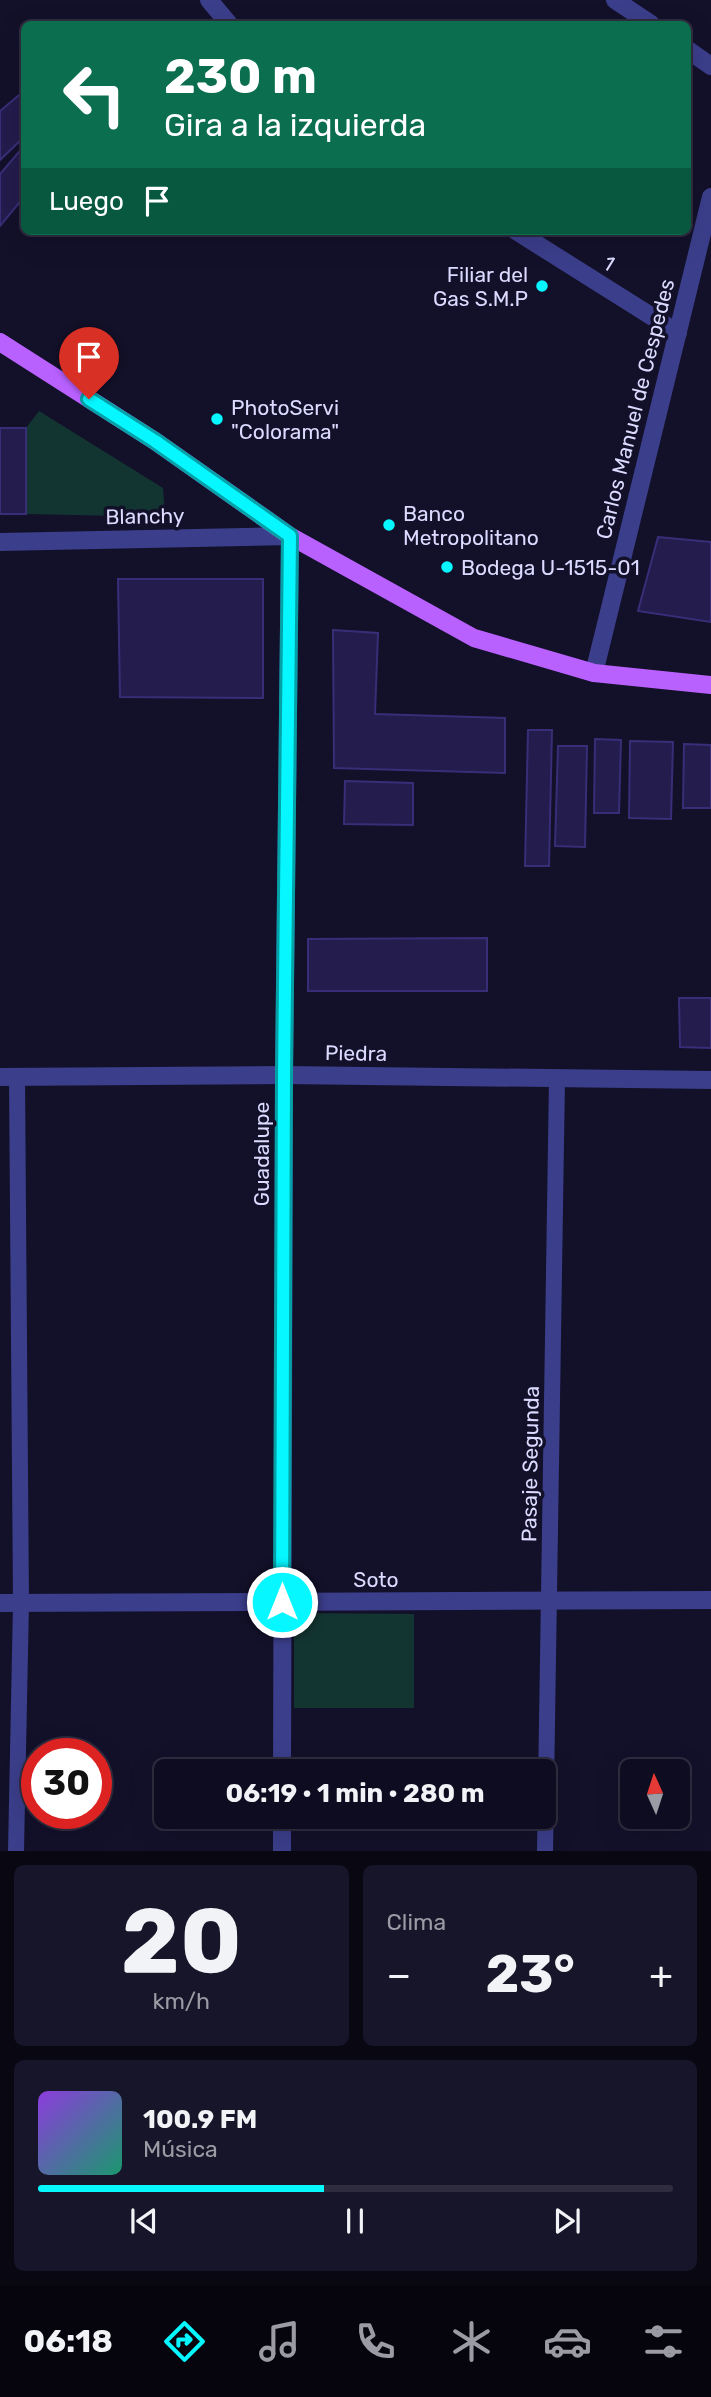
<!DOCTYPE html>
<html lang="es">
<meta charset="utf-8">
<style>
body{margin:0;font-family:Rubik,sans-serif;background:#171529;color:#f1f3f6;height:100vh;display:flex;flex-direction:column;font-size:26px;white-space:nowrap}
*{box-sizing:border-box;margin:0}
p{font-size:23px;color:#9b9ba5}
.icon{flex:none;width:38px;height:38px;fill:none;stroke:currentColor;stroke-width:2;stroke-linecap:round;stroke-linejoin:round}
.map{position:relative;height:1851px;overflow:hidden}
.drawer{display:flex;flex-direction:column;gap:14px;padding:14px;background:#080712;flex:1}
.drawer>*{flex:none}
.top-card{position:absolute;left:21px;top:21px;width:670px;height:214px;border-radius:10px;box-shadow:0 7px 28px #0002,0 0 0 2px #2e2c3e;background:#0b6e4f;color:#fff;overflow:hidden}
.needle{width:46px;rotate:357deg}
.buttons{position:absolute;left:620px;top:1759px;display:grid;gap:14px}
.buttons a{display:grid;place-items:center;width:70px;height:70px;border-radius:10px;background:#0e0c20;box-shadow:0 7px 28px #0002,0 0 0 2px #2e2c3e;font-size:35px}
.speed{position:absolute;left:21px;top:1738px;display:flex;gap:14px;font-size:35px;font-weight:700;text-align:center}
.speed>*{display:grid;place-content:center;width:91px;height:91px;border-radius:50%;background:#0e0c20;box-shadow:0 7px 28px #0002,0 0 0 2px #2e2c3e;line-height:1}
.speed .limit{border:10px solid #d22;background:#fff;color:#111}
.pin{position:absolute;display:grid;place-items:center;width:60px;height:60px;color:#fff;margin:-72px -30px;border-radius:50% 50% 50% 0;rotate:-45deg;box-shadow:0 0 7px #0007}
.pin .icon{rotate:45deg}
.me{position:absolute;width:77px;margin:-38px;rotate:0deg;stroke-linejoin:round;filter:drop-shadow(0 0 5px #0008)}
.turn{display:flex;align-items:center;gap:24px;height:147px;padding:0 28px;font-size:32px}
.turn .icon{width:91px;height:91px;stroke-width:2.5}
.turn b{display:block;font-size:49px;line-height:60px}
.then{display:flex;align-items:center;height:66px;padding:0 28px;background:#0003;gap:14px;font-size:26px}
.big{font-size:52px;font-weight:700;line-height:1.1}
.drawer .widget{flex:1;display:flex;flex-direction:column;justify-content:center;gap:10px;min-width:0;padding:0 24px;border-radius:10px;background:#171529}
.drawer .dial{align-items:center;gap:0}
.dial b{font-size:91px;line-height:1}
.song{display:flex;align-items:center;gap:21px}
.cover{width:84px;height:84px;border-radius:10px;background:linear-gradient(135deg,hsl(270 70% 55%),hsl(160 70% 35%))}
.played{height:7px;border-radius:4px;background:linear-gradient(90deg,#06f7ff 45%,#2e2c3e 45%)}
.keys{display:flex;justify-content:space-around;direction:ltr}
.heat{display:flex;justify-content:space-between;align-items:center;font-size:38px;direction:ltr}
.drawer .tiles{flex:1;display:grid;gap:14px;grid-template-columns:1fr 1fr}
.widget:last-child{grid-column:span 2}
.trip{position:absolute;left:154px;top:1759px;width:402px;height:70px;border-radius:10px;background:#0e0c20;box-shadow:0 7px 28px #0002,0 0 0 2px #2e2c3e;font-weight:700;line-height:70px;text-align:center}
.dock{display:flex;height:112px;justify-content:space-around;align-items:center;background:#06050d;color:#9b9ba5}
.dock .icon{width:49px;height:49px}
.dock .active{color:#06f7ff}
.dock b{font-size:32px;color:#f1f3f6}
.map>svg:first-child{display:block}
.green{fill:#133531}
.building{fill:#231c4c;stroke:#382e78;stroke-width:2}
.lines{fill:none;stroke-linecap:round;stroke-linejoin:round}
.service{stroke:#3b3e8a;stroke-width:16}
.minor{stroke:#3b3e8a;stroke-width:18}
.primary{stroke:#b961ff;stroke-width:18}
.route-casing{stroke:#04a1a6;stroke-width:18}
.route{stroke:#06f7ff;stroke-width:12}
.poi-dot{fill:#06f7ff;stroke:#13102a;stroke-width:2.5}
.labels{text-anchor:middle;dominant-baseline:central;stroke-width:7;stroke-linejoin:round;paint-order:stroke}
.street-label{font-size:21px;fill:#dcdaff;stroke:#13102a}
.poi-label{font-size:21px;fill:#dcdaff;stroke:#13102a;text-anchor:start}
</style>
<div class="map">
<svg width="711" height="1851" viewBox="0 0 711 1851">
<rect width="100%" height="100%" fill="#13102a"/>
<!-- green -->
<g class="green">
<path d="M 39,411 L 163,488 L 165,517 L 26,514 L 26,428 Z"/>
<path d="M 294,1613 L 414,1614 L 414,1708 L 294,1708 Z"/>
</g>
<!-- building -->
<g class="building">
<path d="M 24,91 L 24,137 L 0,160 L 0,111 Z"/>
<path d="M 24,146 L 24,197 L 0,226 L 0,174 Z"/>
<rect x="0" y="428" width="26" height="86"/>
<path d="M 658,537 L 711,542 L 711,622 L 638,611 Z"/>
<path d="M 118,579 L 263,579 L 263,698 L 120,697 Z"/>
<path d="M 333,630 L 378,633 L 375,714 L 505,718 L 505,773 L 334,768 Z"/>
<path d="M 528,730 L 552,730 L 549,866 L 525,866 Z"/>
<path d="M 595,739 L 621,740 L 619,813 L 594,813 Z"/>
<path d="M 630,741 L 673,742 L 671,819 L 629,818 Z"/>
<path d="M 684,744 L 711,745 L 711,808 L 683,808 Z"/>
<path d="M 558,746 L 587,746 L 585,847 L 555,846 Z"/>
<path d="M 345,781 L 413,783 L 413,825 L 344,824 Z"/>
<path d="M 487,938 L 487,991 L 308,991 L 308,939 Z"/>
<path d="M 679,998 L 711,998 L 711,1048 L 680,1047 Z"/>
</g>
<g class="lines">
<!-- service -->
<g class="service">
<path d="M 16,1851 L 21,1603 L 17,1078"/>
<path d="M 545,1851 L 557,1079"/>
</g>
<!-- minor -->
<g class="minor">
<path d="M 209,0 L 229,24"/>
<path d="M 615,0 L 651,24"/>
<path d="M 688,50 L 711,66"/>
<path d="M 516,231 L 678,333"/>
<path d="M 0,542 L 290,536 L 284,1075 L 282,1771"/>
<path d="M 594,673 L 711,197"/>
<path d="M 0,1077 L 284,1075 L 711,1080"/>
<path d="M 0,1603 L 711,1600"/>
<path d="M 282,1816 L 282,1851"/>
</g>
<!-- primary -->
<path class="primary" d="M 0,342 L 155,441 L 290,536 L 474,638 L 594,673 L 711,685"/>
</g>
<g class="lines">
<!-- route casing -->
<g class="route-casing">
<path id="route" d="M 89,399 L 155,441 L 290,536 L 284,1075 L 282,1602"/>
</g>
<!-- route -->
<use href="#route" class="route"/>
</g>
<!-- markers -->
<g class="poi-dot">
<circle cx="542" cy="286" r="7"/>
<circle cx="217" cy="419" r="7"/>
<circle cx="389" cy="525" r="7"/>
<circle cx="447" cy="567" r="7"/>
</g>
<g class="labels">
<!-- street labels -->
<g class="street-label">
<text transform="translate(609 263) rotate(32)">1</text>
<text transform="translate(635 409) rotate(-76)">Carlos Manuel de Cespedes</text>
<text transform="translate(145 516) rotate(-1)">Blanchy</text>
<text transform="translate(356 1053) rotate(1)">Piedra</text>
<text transform="translate(261 1154) rotate(-90)">Guadalupe</text>
<text transform="translate(530 1464) rotate(-89)">Pasaje Segunda</text>
<text x="376" y="1579">Soto</text>
</g>
<!-- poi labels -->
<g class="poi-label">
<text x="528" y="274" text-anchor="end">Filiar del<tspan x="528" dy="24">Gas S.M.P</tspan></text>
<text x="231" y="407">PhotoServi<tspan x="231" dy="24">"Colorama"</tspan></text>
<text x="403" y="513">Banco<tspan x="403" dy="24">Metropolitano</tspan></text>
<text x="461" y="567">Bodega U-1515-01</text>
</g>
</g>
</svg>
<div class="buttons">
<a><svg class="needle" viewBox="-14 -14 28 28"><path d="M0-13l5 13h-10z" fill="#e53935"/><path d="M0 13l5-13h-10z" fill="#9b9ba5"/></svg></a>
</div>
<div class="speed"><div class="limit">30</div></div>
<div class="pin" style="left:89px;top:399px;background:#d93025"><svg class="icon" aria-label="arrive" viewBox="0 0 24 24"><path d="M6 21V4h12l-3 4 3 4H6"/></svg></div>
<svg class="me" style="left:282px;top:1602px" viewBox="-20 -20 40 40"><circle r="17" fill="#06f7ff" stroke="#fff" stroke-width="3"/><path d="M0-11L8 9 0 5-8 9z" fill="#fff"/></svg>
<div class="trip">06:19 · 1 min · 280 m</div>
<div class="top-card">
<div class="turn"><svg class="icon" aria-label="left" viewBox="0 0 24 24"><path d="M17 20v-9H6M10 6l-5 5 5 5"/></svg><div><b>230 m</b>Gira a la izquierda</div></div>
<div class="then">Luego<svg class="icon" aria-label="arrive" viewBox="0 0 24 24"><path d="M6 21V4h12l-3 4 3 4H6"/></svg></div>
</div>
</div>
<section class="drawer">
<div class="tiles">
<div class="widget dial"><b>20</b><p>km/h</p></div>
<div class="widget"><p>Clima</p>
<div class="heat"><a>−</a><b class="big">23°</b><a>+</a></div>
</div>
<div class="widget">
<div class="song"><i class="cover"></i><div><b>100.9 FM</b><p>Música</p></div></div>
<div class="played"></div>
<div class="keys"><svg class="icon" aria-label="previous" viewBox="0 0 24 24"><path d="M18 5L8 12l10 7zM5 5v14"/></svg><svg class="icon" aria-label="pause" viewBox="0 0 24 24"><path d="M8 5v14M16 5v14"/></svg><svg class="icon" aria-label="next" viewBox="0 0 24 24"><path d="M6 5l10 7-10 7zM19 5v14"/></svg></div>
</div>
</div>
</section>
<nav class="dock">
<b>06:18</b>
<svg class="icon active" aria-label="directions" viewBox="0 0 24 24"><path d="M12 3l9 9-9 9-9-9zM9 14v-3h6M13 9l2 2-2 2"/></svg>
<svg class="icon" aria-label="music" viewBox="0 0 24 24"><path d="M9 18V5l10-2v13"/><circle cx="6" cy="18" r="3"/><circle cx="16" cy="16" r="3"/></svg>
<svg class="icon" aria-label="phone" viewBox="0 0 24 24"><path d="M5 4h4l2 5-3 2q2 4 5 5l2-3 5 2v4C11 20 4 13 5 4z"/></svg>
<svg class="icon" aria-label="climate" viewBox="0 0 24 24"><path d="M12 3v18M4 7l16 10M4 17L20 7"/></svg>
<svg class="icon" aria-label="car" viewBox="0 0 24 24"><path d="M5 17H2v-5l4-1 3-4h7l3 4 3 1v5h-3M9 17h6M6 11h13"/><circle cx="7" cy="17" r="2"/><circle cx="17" cy="17" r="2"/></svg>
<svg class="icon" aria-label="filters" viewBox="0 0 24 24"><path d="M4 7h16M4 17h16"/><circle cx="9" cy="7" r="2"/><circle cx="15" cy="17" r="2"/></svg>
</nav>
